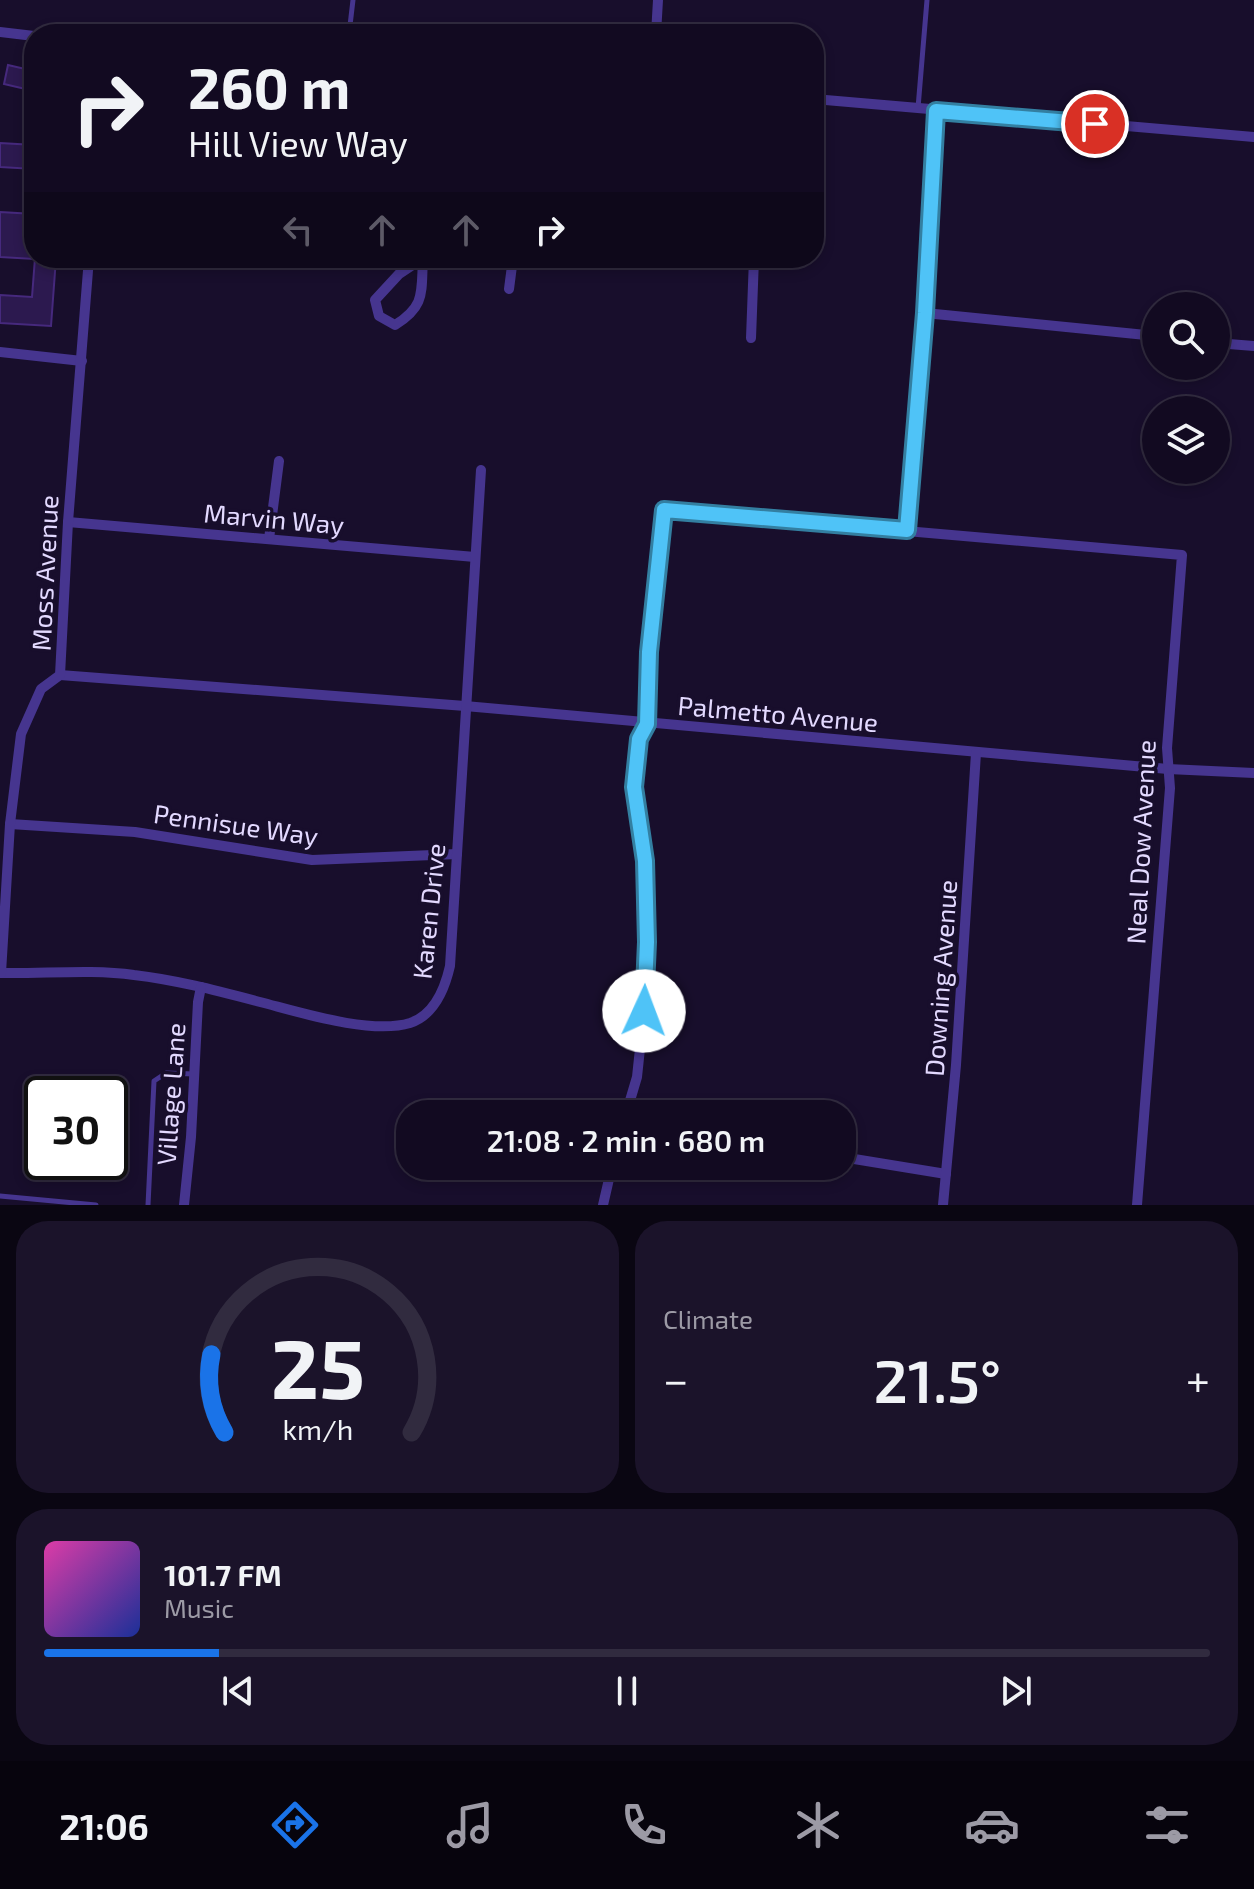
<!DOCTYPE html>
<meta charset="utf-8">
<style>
body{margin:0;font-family:"Exo 2",sans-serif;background:#1b132a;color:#f1f3f6;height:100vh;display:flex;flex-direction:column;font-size:30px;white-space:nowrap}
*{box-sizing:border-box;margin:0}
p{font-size:26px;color:#9c9aa5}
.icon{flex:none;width:44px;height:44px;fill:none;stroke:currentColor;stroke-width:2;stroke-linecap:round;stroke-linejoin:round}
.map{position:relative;height:1205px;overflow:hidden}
.panel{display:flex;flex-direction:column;gap:16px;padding:16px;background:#0a0612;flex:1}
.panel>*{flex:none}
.top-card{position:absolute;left:24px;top:24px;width:800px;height:244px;border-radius:32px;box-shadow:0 4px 12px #0003,0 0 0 2px #312b3f;background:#120a21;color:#f1f3f6;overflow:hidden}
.tools{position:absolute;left:1142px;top:292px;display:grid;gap:16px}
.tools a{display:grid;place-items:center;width:88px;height:88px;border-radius:50%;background:#120a21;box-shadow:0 4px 12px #0003,0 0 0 2px #312b3f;font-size:40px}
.speed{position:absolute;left:24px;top:1076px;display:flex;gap:16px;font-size:40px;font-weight:700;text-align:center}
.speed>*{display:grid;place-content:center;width:104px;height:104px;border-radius:50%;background:#120a21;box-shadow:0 4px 12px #0003,0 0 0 2px #312b3f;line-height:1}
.speed .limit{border:4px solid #111;border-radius:12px;background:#fff;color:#111}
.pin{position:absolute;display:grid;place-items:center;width:68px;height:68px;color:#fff;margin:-34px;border:4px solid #fff;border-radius:50%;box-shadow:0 2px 8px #0007}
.me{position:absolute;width:88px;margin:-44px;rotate:2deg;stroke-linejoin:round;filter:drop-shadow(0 0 6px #0008)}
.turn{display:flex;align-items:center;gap:28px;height:168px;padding:0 32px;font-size:36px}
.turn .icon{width:104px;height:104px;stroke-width:2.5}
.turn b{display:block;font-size:56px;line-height:68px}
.lanes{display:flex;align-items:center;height:76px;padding:0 32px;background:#0003;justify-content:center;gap:40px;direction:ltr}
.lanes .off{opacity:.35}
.big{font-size:60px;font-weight:600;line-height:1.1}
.panel .card{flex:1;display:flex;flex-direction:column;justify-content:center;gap:12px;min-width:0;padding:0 28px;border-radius:32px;background:#1b132a}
.panel .dial{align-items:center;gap:0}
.dial svg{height:208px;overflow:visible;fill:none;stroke:#312b3f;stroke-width:7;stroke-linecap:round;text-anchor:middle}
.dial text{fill:#f1f3f6;stroke:none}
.song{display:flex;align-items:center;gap:24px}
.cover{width:96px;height:96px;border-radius:12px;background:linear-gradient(135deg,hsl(320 70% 55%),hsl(230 70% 35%))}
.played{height:8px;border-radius:4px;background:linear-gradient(90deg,#1a73e8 15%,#312b3f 15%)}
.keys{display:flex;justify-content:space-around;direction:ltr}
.heat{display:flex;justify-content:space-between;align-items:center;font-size:44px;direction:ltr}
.panel .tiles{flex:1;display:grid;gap:16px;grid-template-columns:1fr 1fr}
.card:last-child{grid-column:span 2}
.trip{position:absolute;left:396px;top:1100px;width:460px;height:80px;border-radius:32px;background:#120a21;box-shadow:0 4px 12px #0003,0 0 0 2px #312b3f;font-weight:600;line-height:80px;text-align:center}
.dock{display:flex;height:128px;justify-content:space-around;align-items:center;background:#07040d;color:#9c9aa5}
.dock .icon{width:56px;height:56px}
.dock .active{color:#1a73e8}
.dock b{font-size:36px;color:#f1f3f6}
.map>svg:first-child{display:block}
.building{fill:#2c194f;stroke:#46297d;stroke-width:2}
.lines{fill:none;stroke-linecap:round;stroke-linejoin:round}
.service{stroke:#46358f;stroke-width:5}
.minor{stroke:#46358f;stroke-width:10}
.route-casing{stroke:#337fa1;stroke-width:20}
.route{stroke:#4fc3f7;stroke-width:14}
.labels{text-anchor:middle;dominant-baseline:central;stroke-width:7;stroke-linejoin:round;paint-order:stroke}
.street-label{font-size:26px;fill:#e3d9ff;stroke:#180e2c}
</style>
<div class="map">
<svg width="1254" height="1205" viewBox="0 0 1254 1205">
<rect width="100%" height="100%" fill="#180e2c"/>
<!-- building -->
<g class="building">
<path d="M 8,65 L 34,71 L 34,91 L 4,84 Z"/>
<path d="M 0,143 L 34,145 L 34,169 L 0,167 Z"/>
<path d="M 0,212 L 34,214 L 34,259 L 0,257 Z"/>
<path d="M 35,258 L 56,258 L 51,326 L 0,323 L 0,295 L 32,297 Z"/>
</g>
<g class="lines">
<!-- service -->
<g class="service">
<path d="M 349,34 L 353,0"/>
<path d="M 918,108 L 927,0"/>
<path d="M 0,1196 L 96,1205"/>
<path d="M 148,1205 L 154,1081 L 166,1073 L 194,1074"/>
</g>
<!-- minor -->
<g class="minor">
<path d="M 0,32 L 34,36"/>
<path d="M 656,34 L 658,0"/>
<path d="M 814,99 L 1254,137"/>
<path d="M 423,258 C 421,292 426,306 395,325 L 379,316 L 375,300 L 399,274 Z"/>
<path d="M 509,289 L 513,258"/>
<path d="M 925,313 L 1156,336"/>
<path d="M 751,338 L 754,258"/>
<path d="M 1216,343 L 1254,346"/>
<path d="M 0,352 L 82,361"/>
<path d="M 68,522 L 475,557"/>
<path d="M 907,530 L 925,313 L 936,111"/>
<path d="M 269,539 L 279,461"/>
<path d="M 60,675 L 465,706 L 1168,769 L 1254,773"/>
<path d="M 10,824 L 135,832 L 312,860 L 457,854"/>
<path d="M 0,973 C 44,974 91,969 134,975 C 177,980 218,991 260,1002 C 299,1012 371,1035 410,1023 C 434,1015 445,988 450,966 L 481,470"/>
<path d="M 1,973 L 10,824 L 21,734 L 41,689 L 60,675 L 68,522 L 89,258"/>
<path d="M 626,1114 L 637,1077 L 644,1011 L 647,942 L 645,861 L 634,787 L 635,765 L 639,739 L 647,724 L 649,652 L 664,510 L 1182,555 L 1167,748 L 1170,788 L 1137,1205"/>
<path d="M 842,1157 L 946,1174"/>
<path d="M 184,1205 L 191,1137 L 198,1002 L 201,987"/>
<path d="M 603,1205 L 612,1166"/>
<path d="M 943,1205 L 956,1065 L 976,753"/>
</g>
</g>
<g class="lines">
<!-- route casing -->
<g class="route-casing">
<path id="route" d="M 644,1011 L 647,942 L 645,861 L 634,787 L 639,739 L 647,724 L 649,652 L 664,510 L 907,530 L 925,313 L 936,111 L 1095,124"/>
</g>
<!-- route -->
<use href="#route" class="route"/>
</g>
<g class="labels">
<!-- street labels -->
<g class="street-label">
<text transform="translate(274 518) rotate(5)">Marvin Way</text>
<text transform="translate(44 573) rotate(-87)">Moss Avenue</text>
<text transform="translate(778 713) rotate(5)">Palmetto Avenue</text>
<text transform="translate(236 824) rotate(8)">Pennisue Way</text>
<text transform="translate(1140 842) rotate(-87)">Neal Dow Avenue</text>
<text transform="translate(428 911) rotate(-84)">Karen Drive</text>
<text transform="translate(940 978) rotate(-86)">Downing Avenue</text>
<text transform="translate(170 1094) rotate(-86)">Village Lane</text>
</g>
</g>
</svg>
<div class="tools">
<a><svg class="icon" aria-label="search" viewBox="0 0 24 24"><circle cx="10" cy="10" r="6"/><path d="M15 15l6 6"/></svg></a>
<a><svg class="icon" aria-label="layers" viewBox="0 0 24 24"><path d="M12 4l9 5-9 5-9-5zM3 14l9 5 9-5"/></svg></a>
</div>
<div class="speed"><div class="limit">30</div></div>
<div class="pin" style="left:1095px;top:124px;background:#d93025"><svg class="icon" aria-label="arrive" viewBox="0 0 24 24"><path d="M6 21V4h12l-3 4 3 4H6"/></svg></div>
<svg class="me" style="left:644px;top:1011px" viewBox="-20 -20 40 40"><circle r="19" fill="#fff"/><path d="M0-13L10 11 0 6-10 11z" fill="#4fc3f7"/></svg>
<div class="trip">21:08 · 2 min · 680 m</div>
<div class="top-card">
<div class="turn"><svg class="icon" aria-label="right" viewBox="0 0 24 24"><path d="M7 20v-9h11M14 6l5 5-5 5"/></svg><div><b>260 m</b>Hill View Way</div></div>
<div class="lanes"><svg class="icon off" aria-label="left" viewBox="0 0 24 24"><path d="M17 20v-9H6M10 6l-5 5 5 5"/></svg><svg class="icon off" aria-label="ahead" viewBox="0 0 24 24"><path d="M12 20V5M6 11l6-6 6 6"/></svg><svg class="icon off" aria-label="ahead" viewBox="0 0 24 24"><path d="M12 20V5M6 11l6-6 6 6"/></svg><svg class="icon" aria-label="right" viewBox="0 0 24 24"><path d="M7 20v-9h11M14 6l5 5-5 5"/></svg></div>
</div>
</div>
<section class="panel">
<div class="tiles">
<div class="card dial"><svg viewBox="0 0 100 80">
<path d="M14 69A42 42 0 1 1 86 69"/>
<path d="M14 69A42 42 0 0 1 9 39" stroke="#1a73e8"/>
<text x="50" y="56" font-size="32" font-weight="700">25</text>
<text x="50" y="72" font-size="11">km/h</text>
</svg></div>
<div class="card"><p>Climate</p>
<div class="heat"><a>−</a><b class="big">21.5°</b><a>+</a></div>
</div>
<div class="card">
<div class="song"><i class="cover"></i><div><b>101.7 FM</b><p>Music</p></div></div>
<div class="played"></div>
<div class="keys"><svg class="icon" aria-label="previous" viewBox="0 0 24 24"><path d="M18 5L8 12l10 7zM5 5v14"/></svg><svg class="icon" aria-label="pause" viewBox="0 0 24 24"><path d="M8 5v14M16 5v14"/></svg><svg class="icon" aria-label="next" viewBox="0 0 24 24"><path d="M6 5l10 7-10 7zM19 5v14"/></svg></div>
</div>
</div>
</section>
<nav class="dock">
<b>21:06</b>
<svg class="icon active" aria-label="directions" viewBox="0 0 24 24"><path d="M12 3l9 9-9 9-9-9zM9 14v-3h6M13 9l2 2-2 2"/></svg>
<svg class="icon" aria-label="music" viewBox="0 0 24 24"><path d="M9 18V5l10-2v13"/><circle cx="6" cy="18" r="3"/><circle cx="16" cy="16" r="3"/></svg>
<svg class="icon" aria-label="phone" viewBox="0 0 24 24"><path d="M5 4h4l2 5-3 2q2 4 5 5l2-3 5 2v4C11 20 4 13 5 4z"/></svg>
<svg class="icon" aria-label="climate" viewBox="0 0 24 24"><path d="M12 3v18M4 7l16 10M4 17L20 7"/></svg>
<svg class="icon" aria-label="car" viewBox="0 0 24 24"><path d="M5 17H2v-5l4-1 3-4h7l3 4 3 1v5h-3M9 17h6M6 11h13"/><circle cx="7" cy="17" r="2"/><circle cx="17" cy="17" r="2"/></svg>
<svg class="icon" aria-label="filters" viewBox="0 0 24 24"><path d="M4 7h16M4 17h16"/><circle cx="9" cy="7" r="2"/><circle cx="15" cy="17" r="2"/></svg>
</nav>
